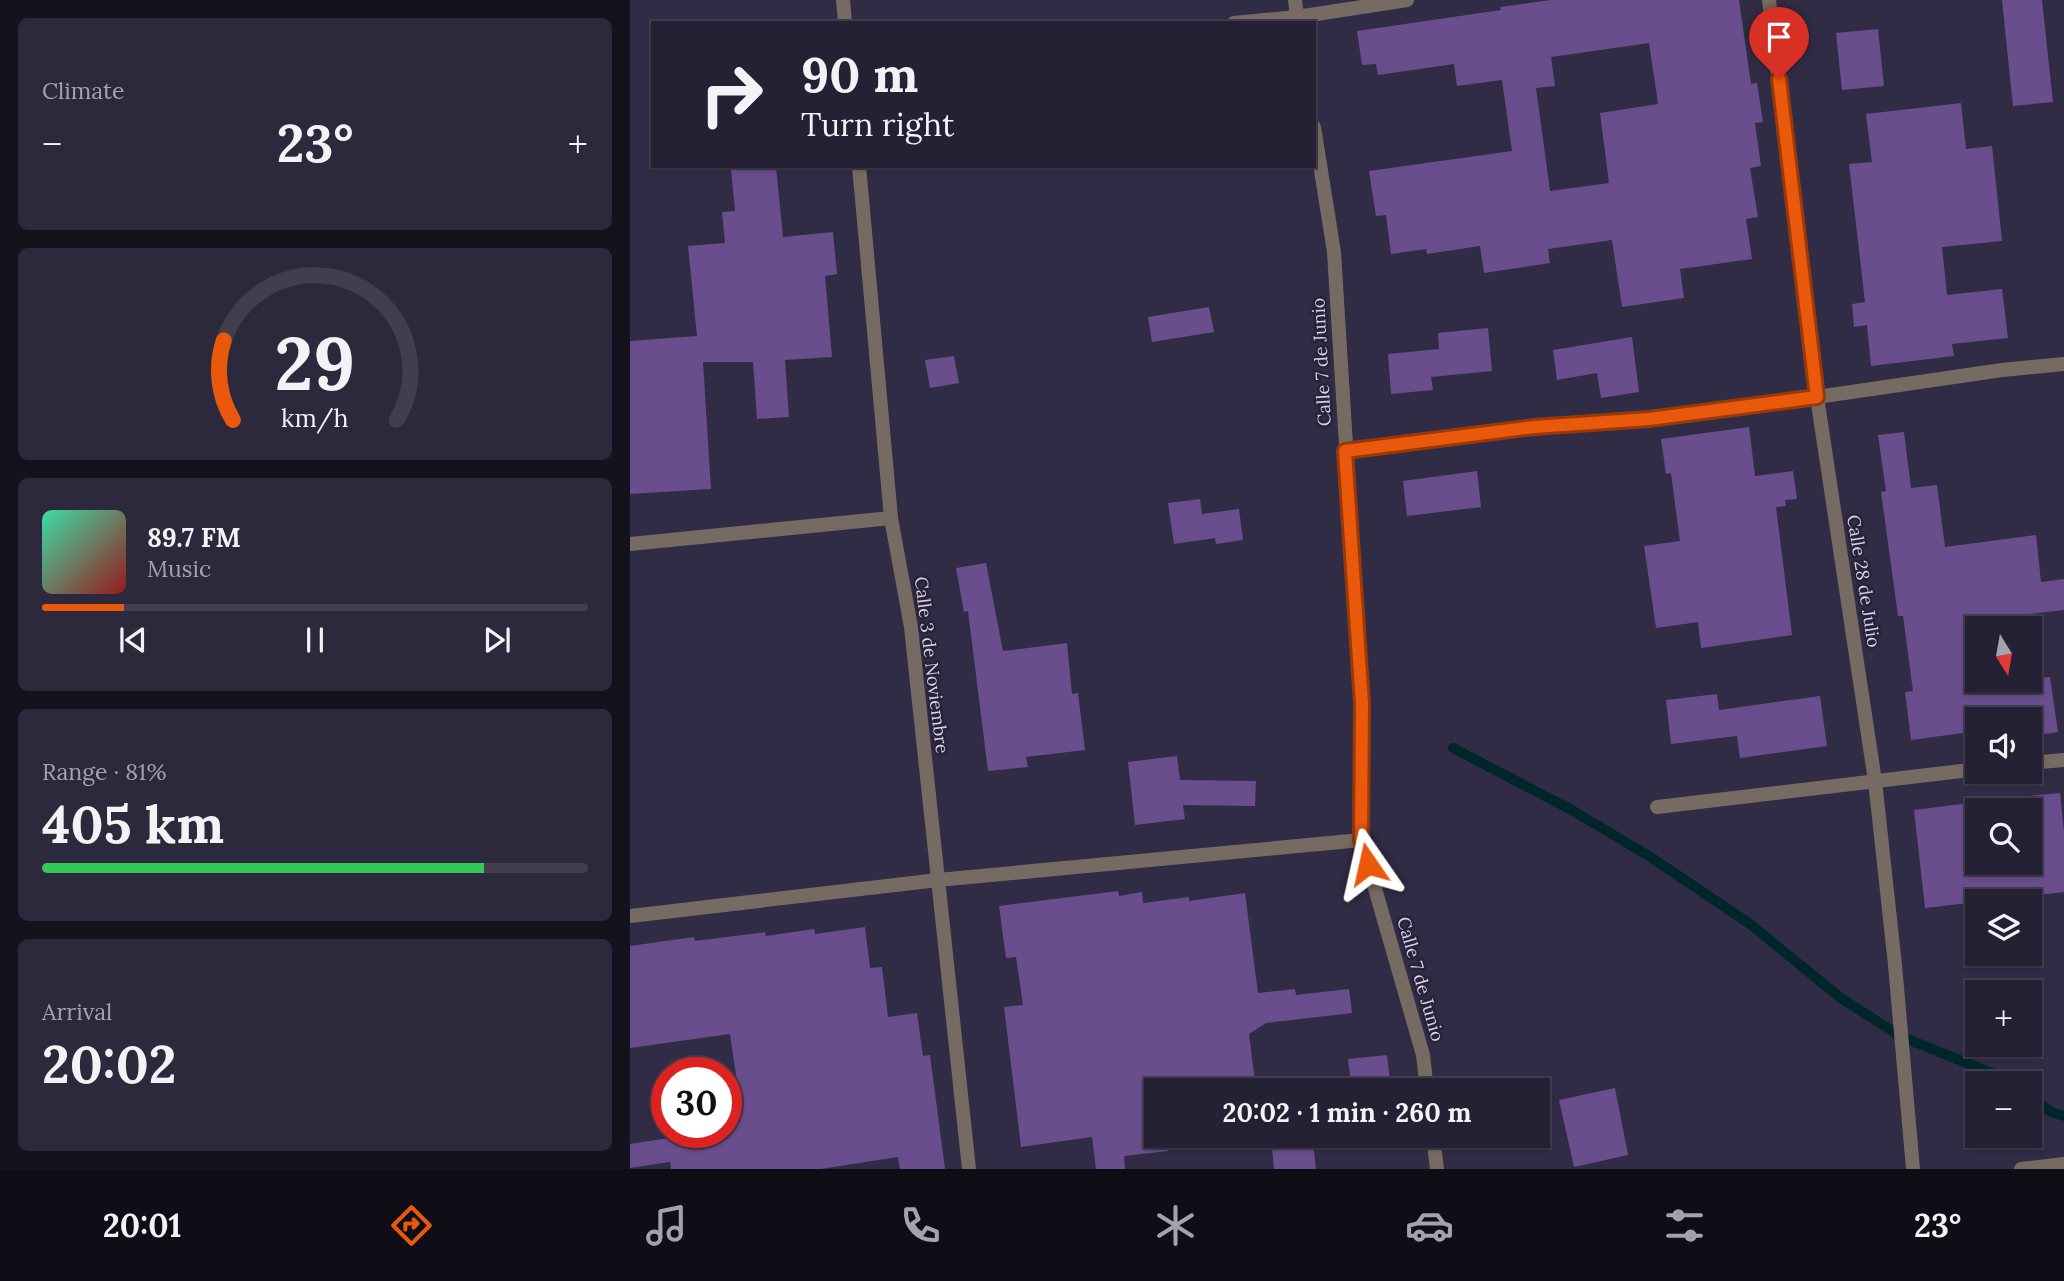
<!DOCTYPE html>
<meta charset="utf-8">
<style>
body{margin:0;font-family:Lora,serif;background:#2d293c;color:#f1f3f6;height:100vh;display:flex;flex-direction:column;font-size:26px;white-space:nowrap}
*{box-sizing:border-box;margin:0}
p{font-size:23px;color:#a3a3ac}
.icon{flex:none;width:38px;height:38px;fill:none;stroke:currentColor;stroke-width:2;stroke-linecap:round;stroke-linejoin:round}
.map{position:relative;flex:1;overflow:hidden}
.sheet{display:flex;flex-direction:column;gap:18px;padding:18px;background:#14121d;width:630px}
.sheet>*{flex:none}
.guide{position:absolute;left:21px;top:21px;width:665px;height:147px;border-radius:0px;box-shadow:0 2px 5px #0004,0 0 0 2px #423e4f;background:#252134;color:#f1f3f6;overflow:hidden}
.needle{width:46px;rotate:169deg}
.controls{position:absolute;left:1335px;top:616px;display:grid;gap:14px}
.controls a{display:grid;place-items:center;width:77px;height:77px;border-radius:0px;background:#252134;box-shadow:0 2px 5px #0004,0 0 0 2px #423e4f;font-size:35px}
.speed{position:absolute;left:21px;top:1057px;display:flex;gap:14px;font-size:35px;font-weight:700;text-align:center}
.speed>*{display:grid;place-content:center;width:91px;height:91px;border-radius:50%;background:#252134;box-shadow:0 2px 5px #0004,0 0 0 2px #423e4f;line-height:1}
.speed .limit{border:10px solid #d22;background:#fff;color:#111}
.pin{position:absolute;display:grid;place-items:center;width:60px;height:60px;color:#fff;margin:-72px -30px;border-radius:50% 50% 50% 0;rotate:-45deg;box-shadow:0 0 7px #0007}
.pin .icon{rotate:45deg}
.me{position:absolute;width:77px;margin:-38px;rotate:349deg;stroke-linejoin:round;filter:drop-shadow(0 0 5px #0008)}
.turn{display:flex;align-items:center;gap:24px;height:147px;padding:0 35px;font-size:32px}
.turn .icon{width:91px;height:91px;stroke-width:2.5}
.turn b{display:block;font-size:49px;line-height:60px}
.big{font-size:52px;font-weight:700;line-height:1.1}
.sheet .tile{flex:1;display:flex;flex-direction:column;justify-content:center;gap:10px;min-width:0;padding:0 24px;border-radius:10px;background:#2d293c}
.sheet .dial{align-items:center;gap:0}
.dial svg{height:182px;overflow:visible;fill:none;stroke:#423e4f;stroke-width:7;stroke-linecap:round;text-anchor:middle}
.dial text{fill:#f1f3f6;stroke:none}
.song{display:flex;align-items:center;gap:21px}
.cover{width:84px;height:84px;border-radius:10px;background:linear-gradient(135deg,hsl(160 70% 55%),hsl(0 70% 35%))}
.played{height:7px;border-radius:4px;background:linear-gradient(90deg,#ea580c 15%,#423e4f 15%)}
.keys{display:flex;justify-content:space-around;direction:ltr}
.heat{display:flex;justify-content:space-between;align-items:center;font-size:38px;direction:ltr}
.charge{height:10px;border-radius:5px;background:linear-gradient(90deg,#34c759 81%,#423e4f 0)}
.trip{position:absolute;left:514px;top:1078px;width:406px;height:70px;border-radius:0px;background:#252134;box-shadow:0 2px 5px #0004,0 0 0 2px #423e4f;font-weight:700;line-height:70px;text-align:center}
.tab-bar{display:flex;height:112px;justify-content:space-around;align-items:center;background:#0f0d15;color:#a3a3ac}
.tab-bar .icon{width:49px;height:49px}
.tab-bar .selected{color:#ea580c}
.tab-bar b{font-size:32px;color:#f1f3f6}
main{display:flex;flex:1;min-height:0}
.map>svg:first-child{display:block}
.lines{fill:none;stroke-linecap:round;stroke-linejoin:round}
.stream{stroke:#00262a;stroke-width:10}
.building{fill:#6a4d8d;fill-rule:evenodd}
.lane{stroke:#766b62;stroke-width:14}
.street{stroke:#766b62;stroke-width:14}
.route-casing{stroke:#983908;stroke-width:18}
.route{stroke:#ea580c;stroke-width:12}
.labels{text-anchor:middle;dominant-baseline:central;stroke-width:5;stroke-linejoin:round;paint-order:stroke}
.street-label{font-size:18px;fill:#d6d4e4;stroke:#28223a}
</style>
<main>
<section class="sheet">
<div class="tile"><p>Climate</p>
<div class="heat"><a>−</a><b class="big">23°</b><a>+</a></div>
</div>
<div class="tile dial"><svg viewBox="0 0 100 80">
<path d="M14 69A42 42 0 1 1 86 69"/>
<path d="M14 69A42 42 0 0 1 10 34" stroke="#ea580c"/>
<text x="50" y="56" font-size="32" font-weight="700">29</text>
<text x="50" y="72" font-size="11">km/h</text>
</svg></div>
<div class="tile">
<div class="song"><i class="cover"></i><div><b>89.7 FM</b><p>Music</p></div></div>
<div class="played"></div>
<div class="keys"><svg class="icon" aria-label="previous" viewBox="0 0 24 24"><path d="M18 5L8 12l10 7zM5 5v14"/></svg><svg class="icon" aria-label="pause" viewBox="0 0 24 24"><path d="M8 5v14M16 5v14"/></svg><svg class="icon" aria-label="next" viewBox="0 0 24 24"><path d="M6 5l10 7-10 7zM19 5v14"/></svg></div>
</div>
<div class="tile"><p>Range · 81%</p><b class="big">405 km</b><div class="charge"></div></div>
<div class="tile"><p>Arrival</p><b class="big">20:02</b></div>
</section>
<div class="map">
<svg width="1434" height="1169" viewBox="0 0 1434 1169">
<rect width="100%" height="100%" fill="#312c45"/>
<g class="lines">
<!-- stream -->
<g class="stream">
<path d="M 823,748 L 940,809 L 1022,858 L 1120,924 L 1212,999 L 1272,1037 L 1377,1079 L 1383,1083"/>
<path d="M 1400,1096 L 1421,1112 L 1434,1116"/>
</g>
</g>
<!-- building -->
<g class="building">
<path d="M 921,0 L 1109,0 L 1121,84 L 1127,83 L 1133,122 L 1125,123 L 1131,166 L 1120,168 L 1128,217 L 1116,219 L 1122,259 L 1050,269 L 1054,298 L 992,307 L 982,240 L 918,249 L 920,263 L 854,273 L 850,246 L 797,254 L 796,249 L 761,254 L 756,215 L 746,216 L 739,171 L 882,151 L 872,80 L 827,86 L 824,64 L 748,75 L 746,64 L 732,65 L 727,31 L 871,10 L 870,7 ZM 1019,43 L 1028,104 L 970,113 L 979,183 L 920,191 L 906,88 L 925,86 L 921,57 Z"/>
<path d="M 1372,0 L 1412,0 L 1423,102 L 1383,106 Z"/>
<path d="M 1248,29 L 1254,86 L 1212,90 L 1206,33 Z"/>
<path d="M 1331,103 L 1336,149 L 1362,146 L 1372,241 L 1312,247 L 1317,295 L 1372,289 L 1378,338 L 1322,344 L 1324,356 L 1241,366 L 1237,325 L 1224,327 L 1222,304 L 1235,302 L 1219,164 L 1242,162 L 1236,114 Z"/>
<path d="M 128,166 L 146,166 L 153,237 L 203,232 L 207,274 L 195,276 L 202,357 L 155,360 L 159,417 L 127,419 L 123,362 L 73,362 L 81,489 L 0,494 L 0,341 L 67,336 L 58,246 L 95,243 L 92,212 L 105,211 L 101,169 Z"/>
<path d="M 579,307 L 584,332 L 522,342 L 518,317 Z"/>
<path d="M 858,328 L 862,371 L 801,377 L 803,390 L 761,394 L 758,354 L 809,349 L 808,333 Z"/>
<path d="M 1002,337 L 1009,392 L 971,398 L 967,373 L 927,380 L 923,350 Z"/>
<path d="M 324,356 L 329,383 L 300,388 L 295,360 Z"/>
<path d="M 1119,427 L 1125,476 L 1163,471 L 1167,499 L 1155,500 L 1156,506 L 1146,507 L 1162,635 L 1071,648 L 1068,622 L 1026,628 L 1014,546 L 1050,541 L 1041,473 L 1036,474 L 1031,439 Z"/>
<path d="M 1274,432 L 1281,488 L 1307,485 L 1315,547 L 1406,535 L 1411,582 L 1434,579 L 1434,610 L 1367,618 L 1368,628 L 1348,628 L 1348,682 L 1355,681 L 1356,685 L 1420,677 L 1428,732 L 1400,736 L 1400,719 L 1348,719 L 1348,731 L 1281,740 L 1275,692 L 1283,691 L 1273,616 L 1268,616 L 1251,492 L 1256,491 L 1248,435 Z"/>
<path d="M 847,471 L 851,507 L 777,516 L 773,481 Z"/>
<path d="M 570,499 L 572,514 L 609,509 L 613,540 L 586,544 L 585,538 L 544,544 L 538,503 Z"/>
<path d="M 356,563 L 373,651 L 437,643 L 442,694 L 448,693 L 455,750 L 396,757 L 398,767 L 358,771 L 338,611 L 334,612 L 326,568 Z"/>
<path d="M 1087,694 L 1089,710 L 1190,696 L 1197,746 L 1110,758 L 1107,736 L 1041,744 L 1036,700 Z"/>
<path d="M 547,756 L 550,780 L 626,781 L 625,806 L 553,805 L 555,819 L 505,825 L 498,762 Z"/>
<path d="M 1430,793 L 1434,832 L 1434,892 L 1295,908 L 1284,810 L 1348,802 L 1348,863 L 1400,863 L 1400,796 Z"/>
<path d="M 488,891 L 489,896 L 512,892 L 513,903 L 559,897 L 559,901 L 615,893 L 628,993 L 665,989 L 666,995 L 719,989 L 722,1013 L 636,1023 L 619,1034 L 626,1090 L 527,1090 L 527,1136 L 536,1136 L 538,1151 L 494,1156 L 495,1169 L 466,1169 L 462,1137 L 391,1147 L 374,1007 L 393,1005 L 386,957 L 376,958 L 369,906 Z"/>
<path d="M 235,927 L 240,968 L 252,967 L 258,1017 L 287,1013 L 293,1056 L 300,1055 L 315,1169 L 270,1169 L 268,1157 L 191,1169 L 41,1169 L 40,1162 L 0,1168 L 0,1144 L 77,1132 L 96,1132 L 96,1084 L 107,1082 L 100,1034 L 0,1048 L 0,946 L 64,937 L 65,941 L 135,932 L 136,936 L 184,929 L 185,934 Z"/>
<path d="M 757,1055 L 761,1090 L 722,1090 L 718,1059 Z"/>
<path d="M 985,1088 L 998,1155 L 944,1167 L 929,1100 Z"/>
<path d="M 683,1142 L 686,1169 L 644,1169 L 642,1147 Z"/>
</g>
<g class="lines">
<!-- lane -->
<g class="lane">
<path d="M 715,451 L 904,427 L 1019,419 L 1187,397 L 1372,370 L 1434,364"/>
<path d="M 1400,763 L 1434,760"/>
<path d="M 1027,807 L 1348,769"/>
</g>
<!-- street -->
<g class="street">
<path d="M 213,0 L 215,23"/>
<path d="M 665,0 L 668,23"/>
<path d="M 1139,0 L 1187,397 L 1245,781 L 1265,965 L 1283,1169"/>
<path d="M 604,23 L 667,17 L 777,0"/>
<path d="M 684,127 L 704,252 L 732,703 L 731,840 L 793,1055 L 797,1090"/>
<path d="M 229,166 L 261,518 L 281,627 L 339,1169"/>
<path d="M 0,544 L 261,518"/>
<path d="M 0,916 L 308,880 L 731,840"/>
<path d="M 803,1136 L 807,1169"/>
<path d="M 1391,1169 L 1434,1164"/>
</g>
</g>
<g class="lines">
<!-- route casing -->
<g class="route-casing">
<path id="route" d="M 738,864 L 731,840 L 732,703 L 715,451 L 904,427 L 1019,419 L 1187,397 L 1149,79"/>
</g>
<!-- route -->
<use href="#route" class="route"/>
</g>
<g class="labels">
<!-- street labels -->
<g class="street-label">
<text transform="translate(691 362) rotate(-93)">Calle 7 de Junio</text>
<text transform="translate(1234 581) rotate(81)">Calle 28 de Julio</text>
<text transform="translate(302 665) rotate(83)">Calle 3 de Noviembre</text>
<text transform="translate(791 979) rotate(74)">Calle 7 de Junio</text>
</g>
</g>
</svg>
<div class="controls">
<a><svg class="needle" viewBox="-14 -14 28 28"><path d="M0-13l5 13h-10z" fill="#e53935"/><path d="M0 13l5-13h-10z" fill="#a3a3ac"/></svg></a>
<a><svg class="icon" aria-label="sound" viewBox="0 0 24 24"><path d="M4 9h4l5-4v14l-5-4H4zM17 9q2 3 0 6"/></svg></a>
<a><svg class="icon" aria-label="search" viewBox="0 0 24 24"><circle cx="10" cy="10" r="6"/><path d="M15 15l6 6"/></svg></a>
<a><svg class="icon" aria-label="layers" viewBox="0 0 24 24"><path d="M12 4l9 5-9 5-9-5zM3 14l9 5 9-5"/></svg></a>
<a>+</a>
<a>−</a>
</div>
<div class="speed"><div class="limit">30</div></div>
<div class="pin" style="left:1149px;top:79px;background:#d93025"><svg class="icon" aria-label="arrive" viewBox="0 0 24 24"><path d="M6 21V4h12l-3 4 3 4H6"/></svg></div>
<svg class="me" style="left:738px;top:864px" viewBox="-20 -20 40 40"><path d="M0-17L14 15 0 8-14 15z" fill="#ea580c" stroke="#fff" stroke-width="4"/></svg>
<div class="trip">20:02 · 1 min · 260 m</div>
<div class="guide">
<div class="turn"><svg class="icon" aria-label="right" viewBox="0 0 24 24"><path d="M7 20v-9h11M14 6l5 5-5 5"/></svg><div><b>90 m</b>Turn right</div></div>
</div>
</div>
</main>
<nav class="tab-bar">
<b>20:01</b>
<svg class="icon selected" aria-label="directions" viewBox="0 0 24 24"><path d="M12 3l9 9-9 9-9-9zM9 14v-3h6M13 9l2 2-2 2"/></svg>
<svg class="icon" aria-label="music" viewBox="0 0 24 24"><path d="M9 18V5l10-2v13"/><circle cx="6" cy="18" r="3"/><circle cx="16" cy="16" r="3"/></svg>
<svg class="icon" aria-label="phone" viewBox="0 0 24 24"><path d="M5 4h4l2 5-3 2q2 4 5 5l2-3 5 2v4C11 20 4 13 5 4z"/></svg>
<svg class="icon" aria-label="climate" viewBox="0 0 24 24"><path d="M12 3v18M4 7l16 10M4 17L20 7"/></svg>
<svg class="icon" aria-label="car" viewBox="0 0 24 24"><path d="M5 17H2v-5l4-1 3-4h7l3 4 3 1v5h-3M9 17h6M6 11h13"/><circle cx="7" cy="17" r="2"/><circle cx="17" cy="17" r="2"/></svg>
<svg class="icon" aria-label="filters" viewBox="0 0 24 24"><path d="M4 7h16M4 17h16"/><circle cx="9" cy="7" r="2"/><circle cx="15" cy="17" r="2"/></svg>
<b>23°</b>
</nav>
